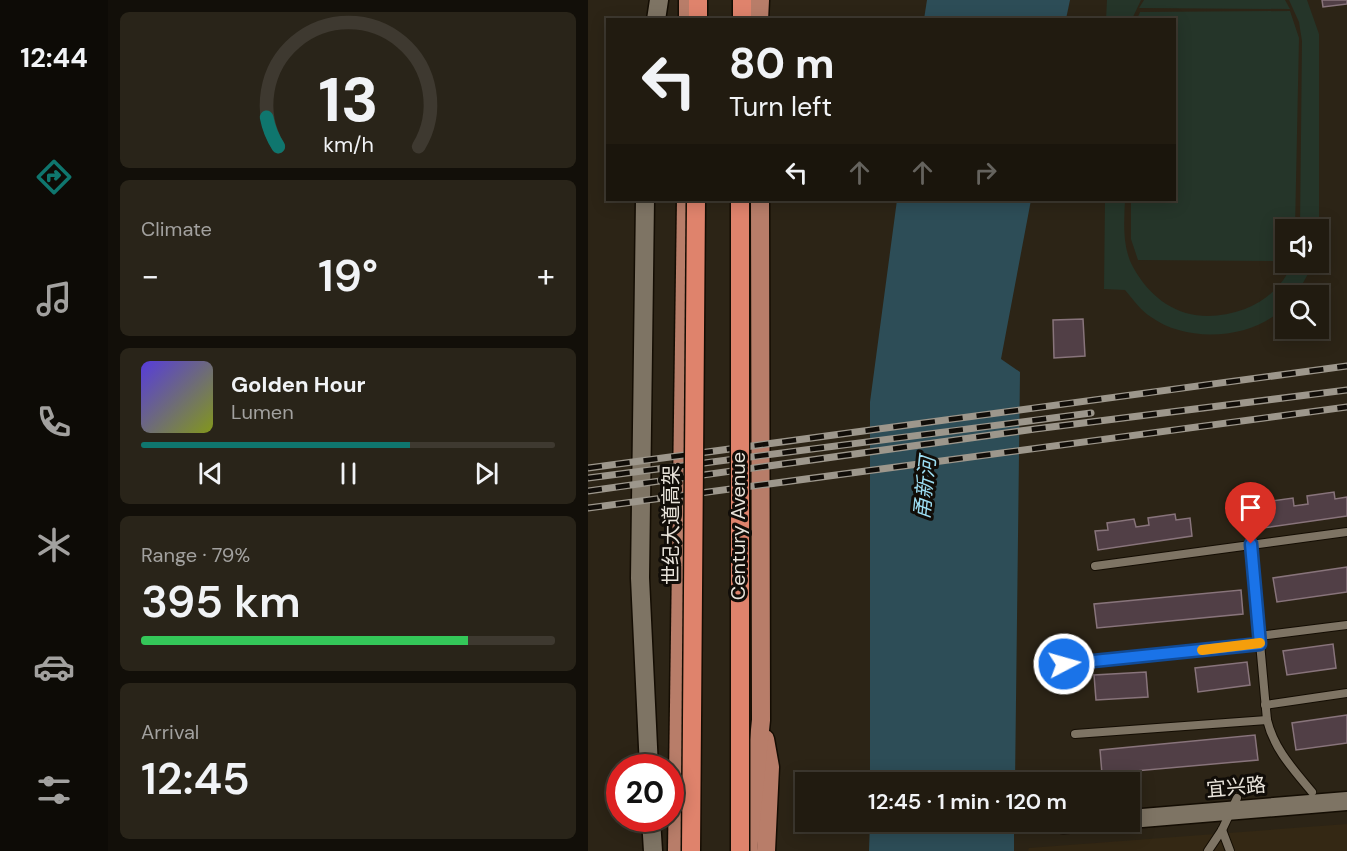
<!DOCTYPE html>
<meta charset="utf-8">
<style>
body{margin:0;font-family:"DM Sans","Noto Sans SC",sans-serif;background:#292419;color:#f1f3f6;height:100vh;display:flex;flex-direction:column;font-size:22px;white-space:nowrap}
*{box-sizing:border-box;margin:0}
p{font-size:20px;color:#a2a19f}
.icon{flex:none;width:33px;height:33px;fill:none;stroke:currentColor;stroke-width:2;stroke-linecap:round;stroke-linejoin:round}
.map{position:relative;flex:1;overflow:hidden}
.side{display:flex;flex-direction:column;gap:12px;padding:12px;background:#120f09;width:480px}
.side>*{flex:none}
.guide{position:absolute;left:18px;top:18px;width:570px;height:183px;border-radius:0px;box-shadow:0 3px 15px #0003,0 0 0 2px #3e3930;background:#211b10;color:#f1f3f6;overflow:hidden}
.fabs{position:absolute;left:687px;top:219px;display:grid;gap:12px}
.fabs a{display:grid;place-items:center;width:54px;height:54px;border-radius:0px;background:#211b10;box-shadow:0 3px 15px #0003,0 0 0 2px #3e3930;font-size:30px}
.speed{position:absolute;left:18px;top:754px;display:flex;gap:12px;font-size:30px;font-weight:700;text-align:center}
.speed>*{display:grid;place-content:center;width:78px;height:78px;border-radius:50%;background:#211b10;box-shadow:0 3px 15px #0003,0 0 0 2px #3e3930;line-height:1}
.speed .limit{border:9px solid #d22;background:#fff;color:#111}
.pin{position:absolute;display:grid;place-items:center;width:51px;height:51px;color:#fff;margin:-62px -26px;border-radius:50% 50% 50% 0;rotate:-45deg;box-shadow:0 0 6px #0007}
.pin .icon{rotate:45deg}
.me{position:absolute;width:66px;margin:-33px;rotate:84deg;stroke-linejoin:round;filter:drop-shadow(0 0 4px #0008)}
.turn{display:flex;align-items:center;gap:21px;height:126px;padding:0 24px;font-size:27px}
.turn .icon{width:78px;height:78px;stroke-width:2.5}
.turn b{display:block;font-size:42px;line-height:51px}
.lanes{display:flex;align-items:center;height:57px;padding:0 24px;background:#0003;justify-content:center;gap:30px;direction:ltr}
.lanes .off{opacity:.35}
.big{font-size:45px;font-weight:600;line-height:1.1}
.side .card{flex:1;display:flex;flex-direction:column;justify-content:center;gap:9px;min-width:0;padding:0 21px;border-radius:9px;background:#292419}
.side .dial{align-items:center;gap:0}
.dial svg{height:156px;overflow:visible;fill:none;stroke:#3e3930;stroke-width:7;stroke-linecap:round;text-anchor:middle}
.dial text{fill:#f1f3f6;stroke:none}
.song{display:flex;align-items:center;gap:18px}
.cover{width:72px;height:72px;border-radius:9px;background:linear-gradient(135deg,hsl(250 70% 55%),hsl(70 70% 35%))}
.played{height:6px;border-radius:3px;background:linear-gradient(90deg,#0f766e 65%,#3e3930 65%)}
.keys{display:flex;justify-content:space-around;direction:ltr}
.heat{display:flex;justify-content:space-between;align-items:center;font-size:33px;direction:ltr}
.charge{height:9px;border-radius:4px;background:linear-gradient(90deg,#34c759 79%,#3e3930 0)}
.trip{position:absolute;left:207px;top:772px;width:345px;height:60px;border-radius:0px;background:#211b10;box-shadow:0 3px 15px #0003,0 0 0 2px #3e3930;font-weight:600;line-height:60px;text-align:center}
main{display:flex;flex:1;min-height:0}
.dock{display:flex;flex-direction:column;width:108px;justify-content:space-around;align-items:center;background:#0d0b06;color:#a2a19f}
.dock .icon{width:42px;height:42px}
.dock .selected{color:#0f766e}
.dock b{font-size:27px;color:#f1f3f6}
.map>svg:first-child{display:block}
.built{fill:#342814}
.green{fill:#253529}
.water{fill:#2d4d57}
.building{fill:#513f46;stroke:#88747b;stroke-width:1.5}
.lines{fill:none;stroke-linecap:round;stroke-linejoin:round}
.lane-casing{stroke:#140d03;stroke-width:10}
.secondary-casing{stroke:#140d03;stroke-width:21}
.primary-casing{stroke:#140d03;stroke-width:21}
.highway-casing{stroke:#140d03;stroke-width:21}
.lane{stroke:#7e7464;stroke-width:8}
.secondary{stroke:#7e7464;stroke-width:18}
.primary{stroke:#b87d69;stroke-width:18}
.highway{stroke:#df836c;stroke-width:18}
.rail-casing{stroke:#9d978c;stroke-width:7}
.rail{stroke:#110d08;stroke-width:4.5;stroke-dasharray:14;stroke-linecap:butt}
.highway-bridge-casing{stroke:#140d03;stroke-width:21;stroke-linecap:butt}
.highway-bridge{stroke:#df836c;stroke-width:18}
.route-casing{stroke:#114b97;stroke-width:15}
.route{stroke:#1a73e8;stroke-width:10}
.slow{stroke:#f59e0b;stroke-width:10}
.labels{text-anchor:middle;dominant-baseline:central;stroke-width:6;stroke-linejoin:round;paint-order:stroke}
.street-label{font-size:20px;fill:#e8e3da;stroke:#110d08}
.water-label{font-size:21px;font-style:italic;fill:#9cddf2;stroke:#110d08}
</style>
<main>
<nav class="dock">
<b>12:44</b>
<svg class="icon selected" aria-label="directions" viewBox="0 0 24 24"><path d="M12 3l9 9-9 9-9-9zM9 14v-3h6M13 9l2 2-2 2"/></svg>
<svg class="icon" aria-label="music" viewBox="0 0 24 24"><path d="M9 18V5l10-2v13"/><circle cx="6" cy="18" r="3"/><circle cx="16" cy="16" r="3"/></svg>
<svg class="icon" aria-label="phone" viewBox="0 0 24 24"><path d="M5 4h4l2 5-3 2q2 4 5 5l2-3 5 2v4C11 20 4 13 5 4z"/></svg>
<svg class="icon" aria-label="climate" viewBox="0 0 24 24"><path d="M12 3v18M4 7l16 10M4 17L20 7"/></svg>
<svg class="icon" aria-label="car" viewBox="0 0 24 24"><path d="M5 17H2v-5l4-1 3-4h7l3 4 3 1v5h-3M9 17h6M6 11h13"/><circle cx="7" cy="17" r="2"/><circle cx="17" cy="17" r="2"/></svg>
<svg class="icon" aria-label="filters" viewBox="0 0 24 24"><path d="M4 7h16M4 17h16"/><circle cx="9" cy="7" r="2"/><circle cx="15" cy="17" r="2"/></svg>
</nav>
<section class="side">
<div class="card dial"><svg viewBox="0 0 100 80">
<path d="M14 69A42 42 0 1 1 86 69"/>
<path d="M14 69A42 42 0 0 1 8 54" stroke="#0f766e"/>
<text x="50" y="56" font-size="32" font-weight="700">13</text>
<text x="50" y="72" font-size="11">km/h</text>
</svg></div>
<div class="card"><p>Climate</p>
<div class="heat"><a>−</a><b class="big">19°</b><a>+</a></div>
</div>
<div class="card">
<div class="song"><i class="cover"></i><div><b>Golden Hour</b><p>Lumen</p></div></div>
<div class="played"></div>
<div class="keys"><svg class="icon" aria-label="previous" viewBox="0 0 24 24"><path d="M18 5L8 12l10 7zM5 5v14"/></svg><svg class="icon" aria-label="pause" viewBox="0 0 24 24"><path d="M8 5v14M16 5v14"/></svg><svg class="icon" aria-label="next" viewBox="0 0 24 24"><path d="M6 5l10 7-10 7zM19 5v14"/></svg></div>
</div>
<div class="card"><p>Range · 79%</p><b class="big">395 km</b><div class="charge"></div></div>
<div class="card"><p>Arrival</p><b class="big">12:45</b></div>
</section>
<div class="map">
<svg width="759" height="851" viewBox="0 0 759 851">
<rect width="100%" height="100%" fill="#2c2416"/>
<!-- built -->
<path class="built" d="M 759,824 L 759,851 L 440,851 L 441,848 Z"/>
<!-- green -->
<g class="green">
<path d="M 519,0 L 553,0 L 544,19 L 518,20 Z"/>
<path d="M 556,0 L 697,0 L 702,9 L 551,8 Z"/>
<path d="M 701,0 L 719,0 L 731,34 L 731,253 L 730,230 L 712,229 L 714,41 L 711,22 Z"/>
<path d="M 702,11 L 711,38 L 707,229 L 698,230 L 697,261 L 550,260 L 543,239 L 543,200 L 586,200 L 586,20 L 549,19 L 552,12 Z"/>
<path d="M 517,200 L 537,200 C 536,222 534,247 545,267 C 570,312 610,326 657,309 C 678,301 697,284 704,263 L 726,263 L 710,292 L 707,295 L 698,296 L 697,306 C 667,339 600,344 563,317 C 553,311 545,299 537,290 L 516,289 Z"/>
</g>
<!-- water -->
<g class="water">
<path d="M 339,0 L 482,0 L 478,19 L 336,19 Z"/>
<path d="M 309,200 L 443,200 L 413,359 L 432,372 L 427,783 L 282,783 L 282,402 Z"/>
<path d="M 282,822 L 426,822 L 426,851 L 281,851 Z"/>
</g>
<!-- building -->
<g class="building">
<path d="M 734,0 L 759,0 L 759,4 L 735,7 Z"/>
<path d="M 495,319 L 497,356 L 466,358 L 465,320 Z"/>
<path d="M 746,492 L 747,499 L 759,497 L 759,516 L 668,529 L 665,510 L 678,508 L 677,502 L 705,498 L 706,506 L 720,504 L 719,496 Z"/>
<path d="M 587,514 L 588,520 L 602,518 L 604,536 L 510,550 L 507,531 L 520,530 L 519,523 L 546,519 L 548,527 L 561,525 L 560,518 Z"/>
<path d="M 759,567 L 759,592 L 689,602 L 685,578 Z"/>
<path d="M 653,590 L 655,614 L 509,628 L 506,604 Z"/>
<path d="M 745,644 L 748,668 L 699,675 L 695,651 Z"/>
<path d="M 659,662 L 662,685 L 610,692 L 607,668 Z"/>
<path d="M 558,672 L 560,697 L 508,700 L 506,675 Z"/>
<path d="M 759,715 L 759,743 L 708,750 L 704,723 Z"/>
<path d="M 667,735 L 670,760 L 514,774 L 512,750 Z"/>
</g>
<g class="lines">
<!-- lane casing -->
<g class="lane-casing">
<g id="lane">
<path d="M 663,544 L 679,720 C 686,749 705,769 724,792"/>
<path d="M 507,566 L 759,532"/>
<path d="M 671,636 L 759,625"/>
<path d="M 476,664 L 672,644"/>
<path d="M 677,705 L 759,693"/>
<path d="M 487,734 L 679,720"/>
<path d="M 634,830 L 642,851"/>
<path d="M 620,851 L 634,830 L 649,798"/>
</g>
</g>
<!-- secondary casing -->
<g class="secondary-casing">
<g id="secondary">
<path d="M 68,20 L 71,0"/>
<path d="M 57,200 L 52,578 L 61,768"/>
<path d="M 63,819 L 65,851"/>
<path d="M 542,819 L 759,801"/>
<path d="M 471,822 L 475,824 L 501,822"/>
</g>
</g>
<!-- primary casing -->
<g class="primary-casing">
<g id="primary">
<path d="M 100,0 L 100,20"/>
<path d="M 171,20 L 172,0"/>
<path d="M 177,739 L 182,767 L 178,851"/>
<path d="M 89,851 L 98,200"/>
<path d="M 160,851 L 173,720 L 172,200"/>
</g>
</g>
<!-- highway casing -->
<g class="highway-casing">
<g id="highway">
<path d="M 110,20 L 110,0"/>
<path d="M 154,20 L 154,0"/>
</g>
</g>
<!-- lane -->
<use href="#lane" class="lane"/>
<!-- secondary -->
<use href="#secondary" class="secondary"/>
<!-- primary -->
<use href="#primary" class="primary"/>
<!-- highway -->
<use href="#highway" class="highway"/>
<!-- rail casing -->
<g class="rail-casing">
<g id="rail">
<path d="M 0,468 L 759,366"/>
<path d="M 0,478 L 503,413"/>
<path d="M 0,491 L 447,429 L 759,390"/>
<path d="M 0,508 L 759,407"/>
</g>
</g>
<!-- rail -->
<use href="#rail" class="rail"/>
<!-- highway-bridge casing -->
<g class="highway-bridge-casing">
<g id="highway-bridge">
<path d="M 103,851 L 108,200"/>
<path d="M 152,851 L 152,200"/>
</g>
</g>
<!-- highway-bridge -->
<use href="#highway-bridge" class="highway-bridge"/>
</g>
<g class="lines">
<!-- route casing -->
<g class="route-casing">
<path id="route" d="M 476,664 L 672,644 L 663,544"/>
</g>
<!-- route -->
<use href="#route" class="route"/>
<!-- slow -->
<path class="slow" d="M 614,650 L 672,643"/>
</g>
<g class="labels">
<!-- street labels -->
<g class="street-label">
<text transform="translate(83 525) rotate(-90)">世纪大道高架</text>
<text transform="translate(150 526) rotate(-90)">Century Avenue</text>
<text transform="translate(648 787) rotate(-5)">宜兴路</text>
</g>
<!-- water labels -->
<g class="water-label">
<text transform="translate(337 488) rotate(-84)">甬新河</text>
</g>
</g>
</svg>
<div class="fabs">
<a><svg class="icon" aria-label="sound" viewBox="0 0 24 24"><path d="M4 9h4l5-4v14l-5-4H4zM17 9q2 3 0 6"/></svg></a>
<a><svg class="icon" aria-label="search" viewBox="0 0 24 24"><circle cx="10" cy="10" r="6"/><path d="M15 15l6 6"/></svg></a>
</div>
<div class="speed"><div class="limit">20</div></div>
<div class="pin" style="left:663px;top:544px;background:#d93025"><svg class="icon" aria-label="arrive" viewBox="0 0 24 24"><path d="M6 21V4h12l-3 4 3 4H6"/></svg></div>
<svg class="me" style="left:476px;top:664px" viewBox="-20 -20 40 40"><circle r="17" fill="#1a73e8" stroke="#fff" stroke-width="3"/><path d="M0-11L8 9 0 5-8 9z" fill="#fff"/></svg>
<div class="trip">12:45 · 1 min · 120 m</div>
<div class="guide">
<div class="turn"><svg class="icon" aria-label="left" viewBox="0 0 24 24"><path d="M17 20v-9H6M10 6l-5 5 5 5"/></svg><div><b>80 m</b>Turn left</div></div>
<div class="lanes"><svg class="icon" aria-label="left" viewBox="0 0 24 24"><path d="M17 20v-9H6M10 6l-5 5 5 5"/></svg><svg class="icon off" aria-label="ahead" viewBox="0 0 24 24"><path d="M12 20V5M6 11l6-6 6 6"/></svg><svg class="icon off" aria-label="ahead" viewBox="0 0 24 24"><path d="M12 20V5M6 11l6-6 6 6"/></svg><svg class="icon off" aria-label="right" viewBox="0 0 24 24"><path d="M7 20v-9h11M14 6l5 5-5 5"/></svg></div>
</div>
</div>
</main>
